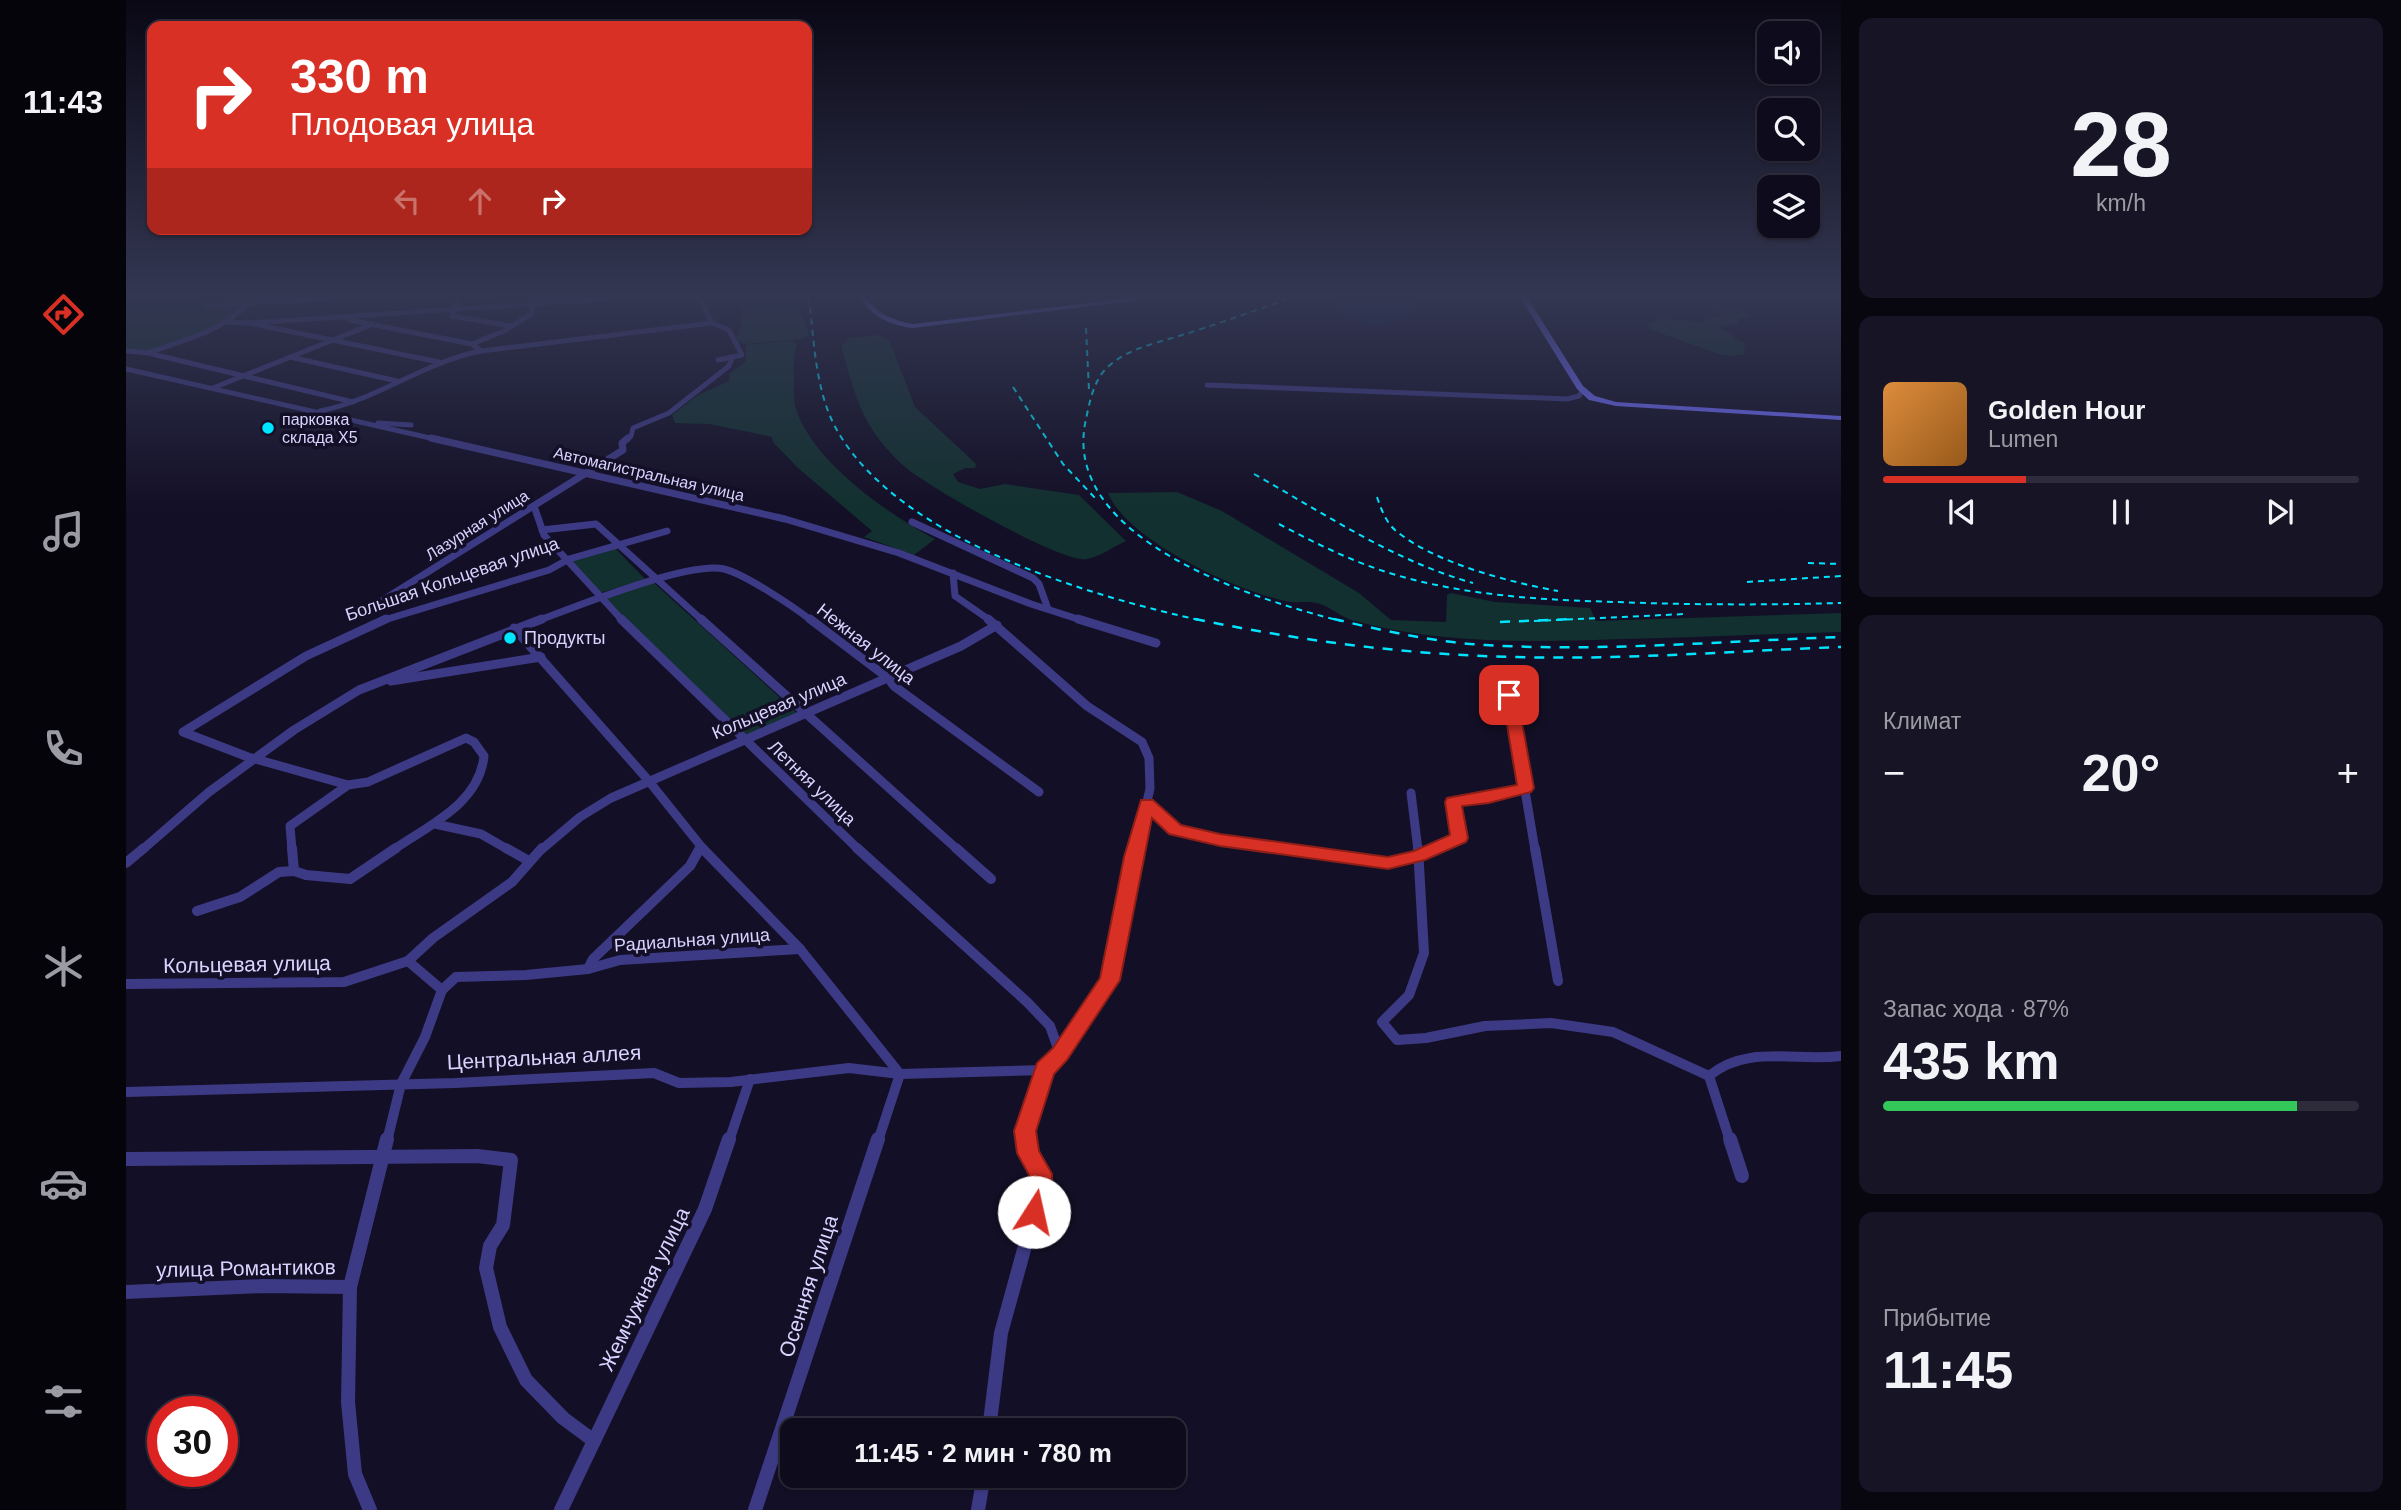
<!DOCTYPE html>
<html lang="ru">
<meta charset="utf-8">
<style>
body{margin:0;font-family:Arial,sans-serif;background:#171425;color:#f1f3f6;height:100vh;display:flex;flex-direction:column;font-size:26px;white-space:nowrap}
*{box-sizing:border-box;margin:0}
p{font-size:23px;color:#9b9ba3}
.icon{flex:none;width:38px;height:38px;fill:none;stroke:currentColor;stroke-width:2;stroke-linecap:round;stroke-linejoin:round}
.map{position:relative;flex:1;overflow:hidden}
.details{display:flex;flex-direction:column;gap:18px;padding:18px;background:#08060f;width:560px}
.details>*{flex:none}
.hud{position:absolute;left:21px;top:21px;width:665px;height:214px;border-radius:14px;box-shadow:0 2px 5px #0004,0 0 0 2px #2e2b3b;background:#d93025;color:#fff;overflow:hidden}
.controls{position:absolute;left:1631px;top:21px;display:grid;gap:14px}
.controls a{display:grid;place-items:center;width:63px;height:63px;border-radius:14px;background:#0e0b1c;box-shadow:0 2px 5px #0004,0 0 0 2px #2e2b3b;font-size:35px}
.speed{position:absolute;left:21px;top:1396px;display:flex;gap:14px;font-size:35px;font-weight:700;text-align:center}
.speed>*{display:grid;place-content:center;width:91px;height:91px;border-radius:50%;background:#0e0b1c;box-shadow:0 2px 5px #0004,0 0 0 2px #2e2b3b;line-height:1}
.speed .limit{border:10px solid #d22;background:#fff;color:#111}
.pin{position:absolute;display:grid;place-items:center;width:60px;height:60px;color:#fff;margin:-30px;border-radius:14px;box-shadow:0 4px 10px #0006}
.me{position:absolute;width:77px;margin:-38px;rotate:10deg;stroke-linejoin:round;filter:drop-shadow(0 0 5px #0008)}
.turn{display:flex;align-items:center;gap:24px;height:147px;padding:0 28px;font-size:32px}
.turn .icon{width:91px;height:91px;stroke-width:2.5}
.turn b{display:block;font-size:49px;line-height:60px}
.lanes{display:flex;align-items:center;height:66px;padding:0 28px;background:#0003;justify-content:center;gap:35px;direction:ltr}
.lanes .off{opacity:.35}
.big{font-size:52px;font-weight:700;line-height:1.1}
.details .widget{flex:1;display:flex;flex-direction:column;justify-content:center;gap:10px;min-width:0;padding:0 24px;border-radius:14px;background:#171425}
.details .dial{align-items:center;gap:0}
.dial b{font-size:91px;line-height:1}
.song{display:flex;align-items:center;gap:21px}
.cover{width:84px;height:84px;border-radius:10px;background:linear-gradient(135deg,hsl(30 70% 55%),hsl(30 70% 35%))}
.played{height:7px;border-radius:4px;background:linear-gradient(90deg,#d93025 30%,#2e2b3b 30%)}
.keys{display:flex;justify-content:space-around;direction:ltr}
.heat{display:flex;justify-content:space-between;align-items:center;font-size:38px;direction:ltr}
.charge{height:10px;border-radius:5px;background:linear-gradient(90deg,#34c759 87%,#2e2b3b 0)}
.trip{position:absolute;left:654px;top:1418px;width:406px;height:70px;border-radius:14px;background:#0e0b1c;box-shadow:0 2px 5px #0004,0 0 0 2px #2e2b3b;font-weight:700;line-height:70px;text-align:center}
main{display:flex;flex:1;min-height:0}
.dock{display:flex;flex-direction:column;width:126px;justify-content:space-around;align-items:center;background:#06040b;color:#9b9ba3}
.dock .icon{width:49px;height:49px}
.dock .selected{color:#d93025}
.dock b{font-size:32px;color:#f1f3f6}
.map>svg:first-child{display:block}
.green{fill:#12302f}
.water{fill:#0a1f44}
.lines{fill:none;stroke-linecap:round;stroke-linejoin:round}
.street-far4{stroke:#3d3a85;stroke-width:5}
.street-far3{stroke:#3d3a85;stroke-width:7}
.street-far2{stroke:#3d3a85;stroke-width:9}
.street-far1{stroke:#3d3a85;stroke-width:10}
.street{stroke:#3d3a85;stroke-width:14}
.secondary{fill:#6f6bff;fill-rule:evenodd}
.rail-far1{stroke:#00e5ff;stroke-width:2;stroke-dasharray:6 5;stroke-linecap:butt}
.rail{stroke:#00e5ff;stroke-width:2.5;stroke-dasharray:10 9;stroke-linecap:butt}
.route{fill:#d93025;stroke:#8d1f18;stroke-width:2}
.poi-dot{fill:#00e5ff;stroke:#130f26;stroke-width:2.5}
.labels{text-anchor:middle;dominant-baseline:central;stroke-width:7;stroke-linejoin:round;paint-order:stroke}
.far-poi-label{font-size:16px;fill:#d9d4ff;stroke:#130f26;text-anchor:start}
.far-street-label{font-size:16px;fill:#d9d4ff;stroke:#130f26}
.street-label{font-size:18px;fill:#d9d4ff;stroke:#130f26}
.poi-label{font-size:18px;fill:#d9d4ff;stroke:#130f26;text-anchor:start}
.near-street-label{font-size:21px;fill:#d9d4ff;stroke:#130f26}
</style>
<main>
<nav class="dock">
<b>11:43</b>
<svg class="icon selected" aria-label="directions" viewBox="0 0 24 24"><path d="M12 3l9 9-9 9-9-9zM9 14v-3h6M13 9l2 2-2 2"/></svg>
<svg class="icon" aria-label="music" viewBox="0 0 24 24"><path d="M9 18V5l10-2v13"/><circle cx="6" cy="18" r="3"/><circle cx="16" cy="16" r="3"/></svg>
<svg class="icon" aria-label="phone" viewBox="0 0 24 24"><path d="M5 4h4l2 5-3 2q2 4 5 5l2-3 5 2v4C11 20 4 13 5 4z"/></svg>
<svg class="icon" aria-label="climate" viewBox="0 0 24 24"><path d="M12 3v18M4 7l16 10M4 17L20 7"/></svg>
<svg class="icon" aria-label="car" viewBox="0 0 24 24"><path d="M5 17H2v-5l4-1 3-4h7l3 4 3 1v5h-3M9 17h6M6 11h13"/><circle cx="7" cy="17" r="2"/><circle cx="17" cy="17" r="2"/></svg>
<svg class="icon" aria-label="filters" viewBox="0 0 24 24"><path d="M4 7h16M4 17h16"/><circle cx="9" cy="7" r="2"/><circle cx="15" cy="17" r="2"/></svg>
</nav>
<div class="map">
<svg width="1715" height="1510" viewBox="0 0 1715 1510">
<rect width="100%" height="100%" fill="#130f26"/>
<!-- green -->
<g class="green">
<path d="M 0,297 L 240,297 L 126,303 L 96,326 L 18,353 L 0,351 Z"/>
<path d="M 617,297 L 673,297 L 674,311 L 683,335 L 676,339 L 618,344 L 609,338 L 614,332 Z"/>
<path d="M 1587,302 L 1629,315 L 1612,319 L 1612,323 L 1592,328 L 1606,333 L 1608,338 L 1619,343 L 1618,354 L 1606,356 L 1593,354 L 1526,330 L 1520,325 L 1536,319 L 1573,322 L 1596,315 L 1584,305 Z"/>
<path d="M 754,335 L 764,342 L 789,407 L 850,464 L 849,468 L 839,468 L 827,474 L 832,482 L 854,489 L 879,484 L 953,495 L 1000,541 C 988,546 974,557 961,559 C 937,564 800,486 778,466 C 766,456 751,438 744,426 C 729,401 723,372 715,346 L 723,338 Z"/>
<path d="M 667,341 L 671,345 C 667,356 668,365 668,377 C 668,387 667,399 670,409 C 687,462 762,514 809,539 L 788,555 L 738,537 L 746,531 L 672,468 L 647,442 L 646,437 L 584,424 L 549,423 L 546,415 L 572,395 L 603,381 L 603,374 L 620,361 L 620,345 Z"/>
<path d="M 1051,492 L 1096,511 L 1233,593 L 1265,620 L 1320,622 L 1321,595 L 1325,593 L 1369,602 L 1464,608 L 1470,621 L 1715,613 L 1715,632 C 1643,634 1570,637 1498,639 C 1408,642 1317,645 1229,621 C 1215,618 1204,606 1191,603 C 1182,601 1173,603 1164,602 C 1115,593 1001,541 982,493 Z"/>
<path d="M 487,546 L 519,579 L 474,593 L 441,558 Z"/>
<path d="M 527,582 L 672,714 L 619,736 L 479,599 Z"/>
</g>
<!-- water -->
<path class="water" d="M 1192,297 L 1299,297 L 1300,299 L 1286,307 L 1277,319 L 1254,325 L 1238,324 L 1218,312 L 1216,308 Z"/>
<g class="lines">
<!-- street-far4 -->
<g class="street-far4">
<path d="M 333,297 L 326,316 L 385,326"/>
<path d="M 573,297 L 586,323"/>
<path d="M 82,305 L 242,297"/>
<path d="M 223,320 L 346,344"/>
<path d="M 100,322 L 123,323 L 313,362"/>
<path d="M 123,323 L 509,297"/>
<path d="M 0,351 L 22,353 L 227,402"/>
<path d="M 355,351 L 586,323 L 603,330 L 616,355 L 592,360"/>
<path d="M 22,353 C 57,340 95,332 122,304"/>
<path d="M 164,357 L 271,381"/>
<path d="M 0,369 L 313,440"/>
<path d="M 1081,385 L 1441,399 L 1453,396 L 1457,390"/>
<path d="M 87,388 L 247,324"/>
<path d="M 194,411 C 251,400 298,362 355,351 L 346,344 L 378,331 L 405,314 L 410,297"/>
<path d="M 252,423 L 285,425"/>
<path d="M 500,440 L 505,436 L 507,428 L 543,413 L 603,366 L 606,358"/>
</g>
<!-- street-far3 -->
<g class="street-far3">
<path d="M 305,438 L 659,519 L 773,553 L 905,604 L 958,621"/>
<path d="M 408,506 L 418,535 L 497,621"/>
<path d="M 786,522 L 907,578 L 913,584 L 922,609"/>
<path d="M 416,530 L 470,524 L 577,621"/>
<path d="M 827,573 L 829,596 L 865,621"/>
<path d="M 257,600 L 497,450 L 496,443 L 502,438"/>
<path d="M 255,621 L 423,570 L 443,559 L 541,531"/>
<path d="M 411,621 C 449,607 562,561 598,569 C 619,574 668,607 686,621"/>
</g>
<!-- street-far2 -->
<g class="street-far2">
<path d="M 495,619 L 733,850"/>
<path d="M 575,619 L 832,850"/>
<path d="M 684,619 L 762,678 L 768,686 L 913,792"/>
<path d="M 862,619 L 961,706 L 1016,742 L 1023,758 L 1024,789 L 1009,850"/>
<path d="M 952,619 L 1030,643"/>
<path d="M 388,628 L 522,780 L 578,850"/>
<path d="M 265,681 L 415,657"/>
<path d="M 1383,695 L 1409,850"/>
<path d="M 222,785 L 122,757 L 57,732 L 180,656 L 260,619"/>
<path d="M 1285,793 L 1292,850"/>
<path d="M 1021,804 L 1049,830 L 1094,840 L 1165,850"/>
<path d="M 309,824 L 355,834 L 383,850"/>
<path d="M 16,850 L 83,792 L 168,730 L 233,690 L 416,619"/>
<path d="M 166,850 L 164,826 L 222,785 L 242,782 L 340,738 L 348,742 L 358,756 C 353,804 303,825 267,850"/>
<path d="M 415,850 L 454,817 L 485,798 L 835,646 L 871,625"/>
<path d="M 573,850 L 575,847"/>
<path d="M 1307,850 L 1334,838 L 1327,802 L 1363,798 L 1399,788"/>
</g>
<!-- street-far1 -->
<g class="street-far1">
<path d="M 166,848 L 168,871 L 180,875 L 224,879 L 270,848"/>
<path d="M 380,848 L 403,861"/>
<path d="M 576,848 L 674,949 L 774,1074 L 752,1141"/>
<path d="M 731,848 L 901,1002 L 924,1026 L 934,1054"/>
<path d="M 830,848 L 865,879"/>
<path d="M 1152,848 L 1262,863 L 1293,856 L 1311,848"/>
<path d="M 1292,848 L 1298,953 L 1283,995 L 1256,1022 L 1271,1040 L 1300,1038 L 1359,1026 L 1425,1023 L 1487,1032 L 1583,1076"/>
<path d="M 1409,848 L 1432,981"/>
<path d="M 0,863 L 18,848"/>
<path d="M 71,911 L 114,897 L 153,872 L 168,871"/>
<path d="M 282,961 L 316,990 L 330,977 L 400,975 L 462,969 L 494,960 L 674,949"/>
<path d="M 462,969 L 467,959 L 564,866 L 574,848"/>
<path d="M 0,984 L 218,982 L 282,961 L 307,938 L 386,882 L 416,848"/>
<path d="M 0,1092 L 329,1083 L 528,1073 L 553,1083 L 605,1082 L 723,1068 L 774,1074 L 919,1070"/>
<path d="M 261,1141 L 275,1084 L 299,1037 L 316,990"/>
<path d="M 603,1141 L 624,1079"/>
<path d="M 900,1141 L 899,1131 L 919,1070 L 934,1054 L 984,980 L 1009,848"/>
<path d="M 1604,1141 L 1583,1076 C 1621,1044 1670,1062 1715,1056"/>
</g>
<!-- street -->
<g class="street">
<path d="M 1604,1139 L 1616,1176"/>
<path d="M 0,1159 L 351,1156 L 385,1160 L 377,1225 L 364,1246 L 360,1268 L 374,1327 L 400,1380 L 437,1418 L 468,1441"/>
<path d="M 224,1287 L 261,1139"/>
<path d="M 0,1292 L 137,1286 L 224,1287 L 222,1402 L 229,1474 L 244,1510"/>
<path d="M 863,1430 L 875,1333 L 915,1188 C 914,1170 903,1157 900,1139"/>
<path d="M 435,1510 L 579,1209 L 603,1139"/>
<path d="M 629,1510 L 752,1139"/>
<path d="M 852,1510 L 858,1475"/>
</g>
<!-- secondary -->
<g class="secondary">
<path d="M 733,297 L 740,297 C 751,314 768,321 787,324 L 1012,297 L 1036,297 L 787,328 C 764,325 746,317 733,297 Z"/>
<path d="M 1394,297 L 1401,297 L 1457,386 L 1469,396 L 1490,402 L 1715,416 L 1715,420 L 1490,406 L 1463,400 L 1451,389 Z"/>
</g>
<!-- rail-far1 -->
<g class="rail-far1">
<path d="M 683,297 C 688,340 689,393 712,432 C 775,540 962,596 1078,621"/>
<path d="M 1162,299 C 1127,311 1092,324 1056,335 C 1031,343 1003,348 983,366 C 967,379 963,405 959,424 C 938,540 1130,600 1215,621"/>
<path d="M 960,328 L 963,390"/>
<path d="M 887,387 L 937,464 L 970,499"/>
<path d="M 1128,474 C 1199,514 1268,561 1347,583"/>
<path d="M 1251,497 C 1255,509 1260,522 1269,530 C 1308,563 1383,582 1432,591"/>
<path d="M 1153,524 C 1191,544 1229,563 1270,575 C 1342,596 1417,600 1491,602 C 1566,605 1640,605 1715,603"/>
<path d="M 1682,563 L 1715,564"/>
<path d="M 1621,582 L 1715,576"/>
<path d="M 1408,621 L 1559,614"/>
</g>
<!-- rail -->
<g class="rail">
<path d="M 1069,619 C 1176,641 1282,655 1391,657 C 1499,660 1607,651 1715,647"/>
<path d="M 1208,619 C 1258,631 1308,642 1359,645 C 1478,652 1597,641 1715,637"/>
<path d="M 1374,622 L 1448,619"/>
</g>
</g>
<!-- sky -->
<linearGradient id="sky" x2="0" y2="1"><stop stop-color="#0a0815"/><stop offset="0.58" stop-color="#333752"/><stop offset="1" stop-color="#333752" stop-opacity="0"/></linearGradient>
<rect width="1715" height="509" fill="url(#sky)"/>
<!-- route -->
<path class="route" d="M 1383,690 L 1391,695 L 1408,788 L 1405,792 L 1363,803 L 1336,806 L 1342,838 L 1340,842 L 1299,860 L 1262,869 L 1094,846 L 1043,834 L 1026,818 L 994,980 L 941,1060 L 928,1074 L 910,1131 L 913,1151 L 926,1174 L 926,1188 L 917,1220 L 908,1223 L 900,1220 L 897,1212 L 903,1188 L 903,1175 L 891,1153 L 888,1131 L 911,1063 L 927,1048 L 974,978 L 998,857 L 1015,800 L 1027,800 L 1055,825 L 1094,834 L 1262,857 L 1288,851 L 1324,835 L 1319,802 L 1321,798 L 1391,785 L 1376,695 Z"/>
<!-- markers -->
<g class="poi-dot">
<circle cx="142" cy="428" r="7"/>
<circle cx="384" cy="638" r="7"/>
</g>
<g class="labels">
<!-- far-poi labels -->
<g class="far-poi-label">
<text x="156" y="419">парковка<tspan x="156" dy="18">склада X5</tspan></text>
</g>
<!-- far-street labels -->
<g class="far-street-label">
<text transform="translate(523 474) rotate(13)">Автомагистральная улица</text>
<text transform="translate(351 525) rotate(-32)">Лазурная улица</text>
</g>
<!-- street labels -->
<g class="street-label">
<text transform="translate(326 579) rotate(-19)">Большая Кольцевая улица</text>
<text transform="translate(740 644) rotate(38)">Нежная улица</text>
<text transform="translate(653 706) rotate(-23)">Кольцевая улица</text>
<text transform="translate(686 783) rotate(44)">Летняя улица</text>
<text transform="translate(566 940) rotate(-4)">Радиальная улица</text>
</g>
<!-- poi labels -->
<g class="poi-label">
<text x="398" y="638">Продукты</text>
</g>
<!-- near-street labels -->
<g class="near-street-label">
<text transform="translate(121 964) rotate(-1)">Кольцевая улица</text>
<text transform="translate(418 1057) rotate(-3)">Центральная аллея</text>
<text transform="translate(120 1268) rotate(-1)">улица Романтиков</text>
<text transform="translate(682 1286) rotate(-72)">Осенняя улица</text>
<text transform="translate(518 1289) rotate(-64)">Жемчужная улица</text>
</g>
</g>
</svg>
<div class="controls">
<a><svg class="icon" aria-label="sound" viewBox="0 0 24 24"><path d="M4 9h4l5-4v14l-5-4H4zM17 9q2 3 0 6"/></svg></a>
<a><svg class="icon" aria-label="search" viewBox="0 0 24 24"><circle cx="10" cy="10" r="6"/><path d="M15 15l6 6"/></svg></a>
<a><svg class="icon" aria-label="layers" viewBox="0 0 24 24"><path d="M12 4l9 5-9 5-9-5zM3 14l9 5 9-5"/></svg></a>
</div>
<div class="speed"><div class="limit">30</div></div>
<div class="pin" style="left:1383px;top:695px;background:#d93025"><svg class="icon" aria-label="arrive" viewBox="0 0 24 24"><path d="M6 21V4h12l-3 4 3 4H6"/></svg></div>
<svg class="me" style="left:908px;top:1212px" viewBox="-20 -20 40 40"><circle r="19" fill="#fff"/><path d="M0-13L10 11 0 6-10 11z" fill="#d93025"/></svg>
<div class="trip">11:45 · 2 мин · 780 m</div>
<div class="hud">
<div class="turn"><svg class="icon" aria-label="right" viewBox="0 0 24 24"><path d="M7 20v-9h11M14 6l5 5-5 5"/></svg><div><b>330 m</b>Плодовая улица</div></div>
<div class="lanes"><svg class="icon off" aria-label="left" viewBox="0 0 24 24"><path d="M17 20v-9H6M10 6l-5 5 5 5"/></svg><svg class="icon off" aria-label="ahead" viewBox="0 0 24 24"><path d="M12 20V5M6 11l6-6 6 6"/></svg><svg class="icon" aria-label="right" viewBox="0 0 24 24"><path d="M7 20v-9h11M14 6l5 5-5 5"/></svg></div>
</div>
</div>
<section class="details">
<div class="widget dial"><b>28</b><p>km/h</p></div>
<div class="widget">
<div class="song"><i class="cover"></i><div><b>Golden Hour</b><p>Lumen</p></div></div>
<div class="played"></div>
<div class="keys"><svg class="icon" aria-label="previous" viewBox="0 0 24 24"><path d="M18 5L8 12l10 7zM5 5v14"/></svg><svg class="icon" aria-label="pause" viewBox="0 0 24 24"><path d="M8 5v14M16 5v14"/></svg><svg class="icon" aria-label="next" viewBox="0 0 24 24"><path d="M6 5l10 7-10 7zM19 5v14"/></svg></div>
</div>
<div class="widget"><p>Климат</p>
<div class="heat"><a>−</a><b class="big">20°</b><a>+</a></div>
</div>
<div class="widget"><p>Запас хода · 87%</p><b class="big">435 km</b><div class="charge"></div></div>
<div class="widget"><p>Прибытие</p><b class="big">11:45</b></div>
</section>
</main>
